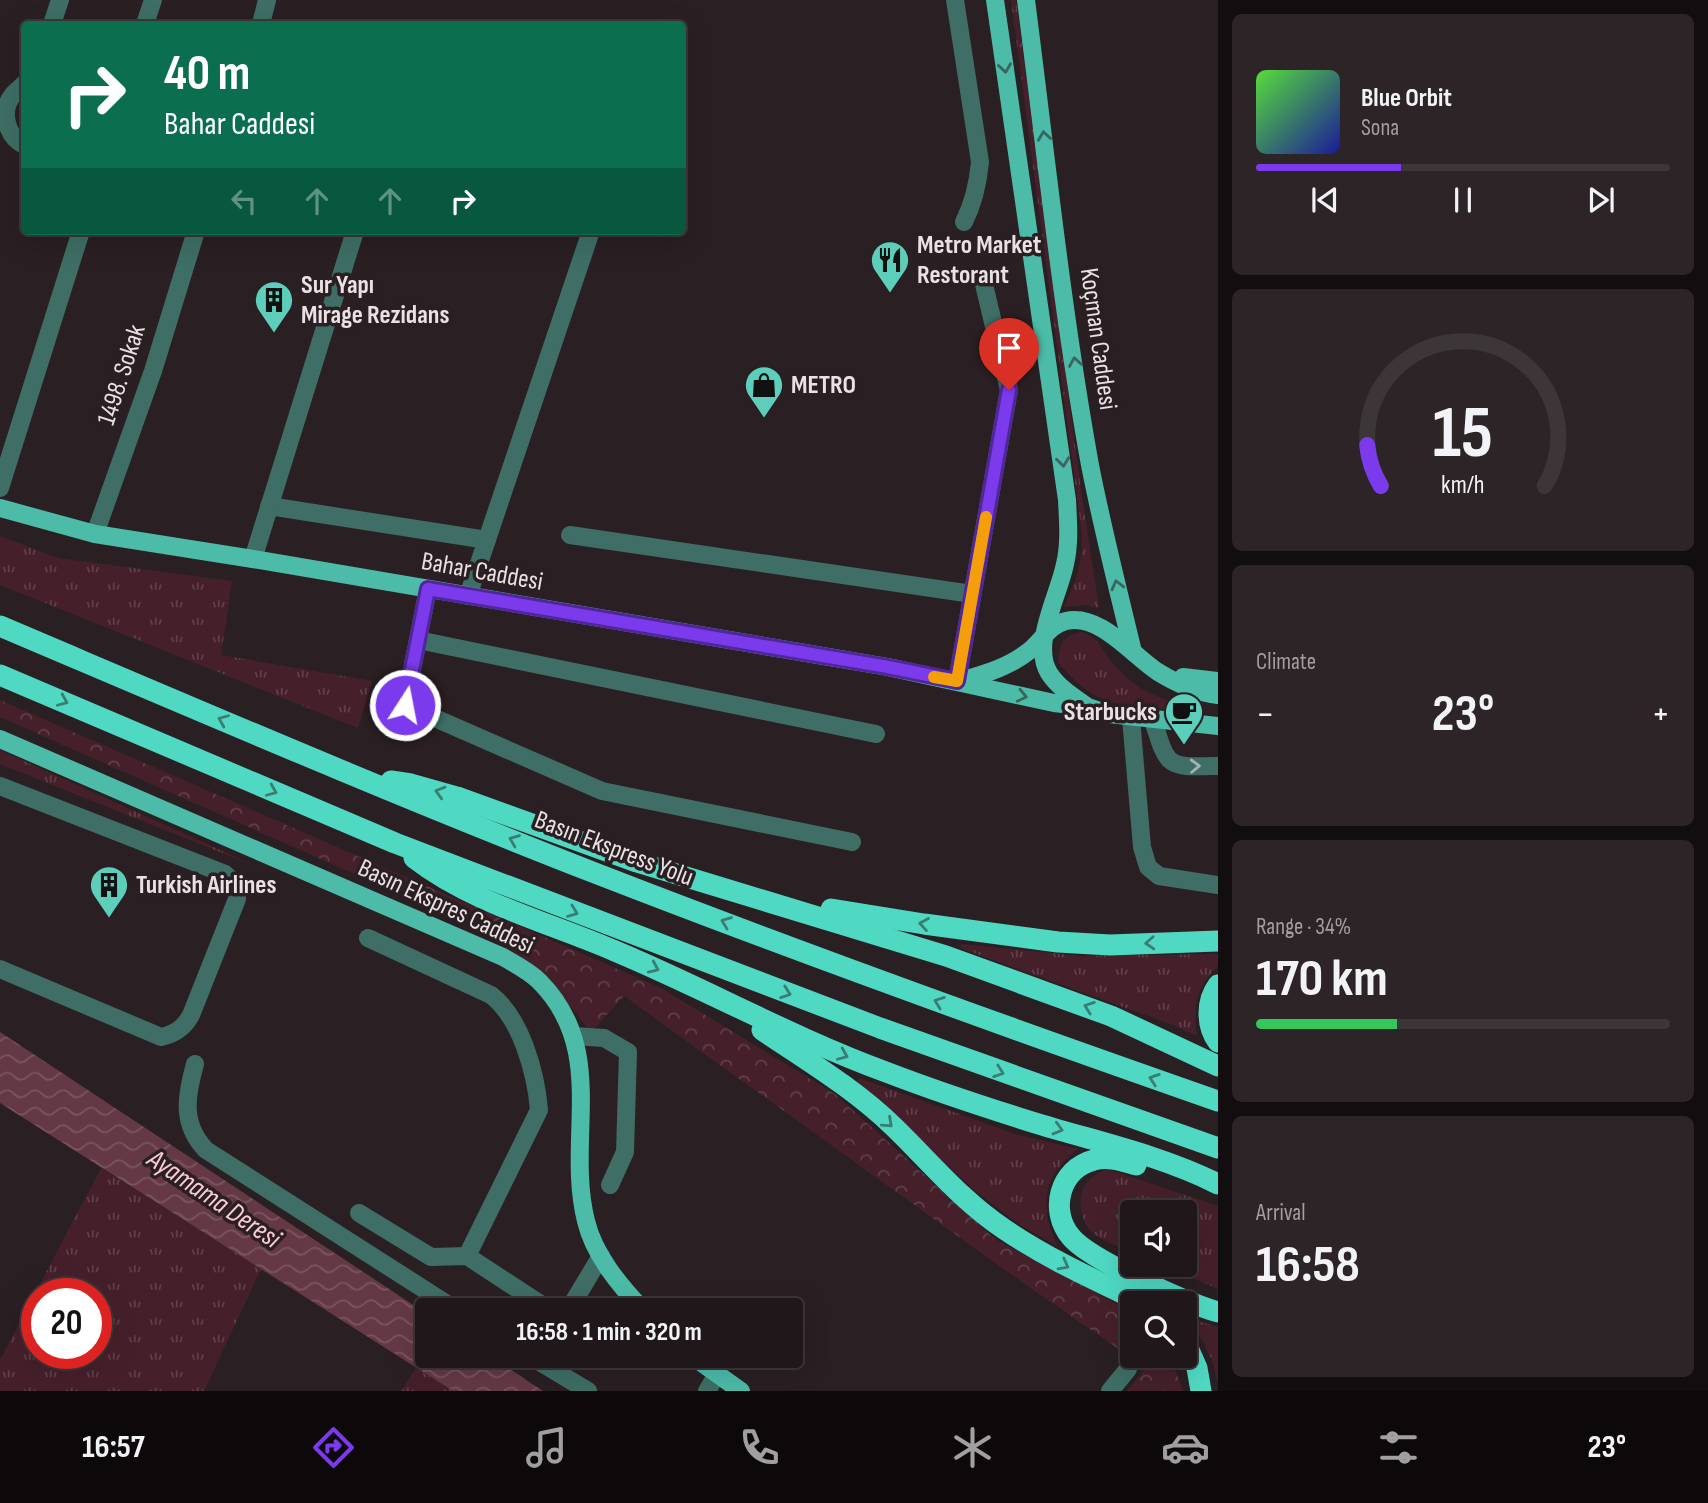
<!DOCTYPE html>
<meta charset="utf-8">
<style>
body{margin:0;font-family:"Sofia Sans Condensed",sans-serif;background:#2d2427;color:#f1f3f6;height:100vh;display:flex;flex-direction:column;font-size:26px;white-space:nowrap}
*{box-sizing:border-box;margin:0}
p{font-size:23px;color:#a29fa2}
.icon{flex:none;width:38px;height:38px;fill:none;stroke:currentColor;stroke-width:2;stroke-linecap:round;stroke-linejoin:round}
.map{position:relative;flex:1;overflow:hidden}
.details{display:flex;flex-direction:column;gap:14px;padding:14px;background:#120d0e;width:490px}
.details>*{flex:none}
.top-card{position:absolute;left:21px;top:21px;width:665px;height:214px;border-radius:7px;box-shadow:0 7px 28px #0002,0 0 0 2px #3d3639;background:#0b6e4f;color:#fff;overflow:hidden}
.buttons{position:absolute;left:1120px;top:1200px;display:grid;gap:14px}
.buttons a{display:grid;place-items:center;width:77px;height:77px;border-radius:7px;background:#20171a;box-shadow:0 7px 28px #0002,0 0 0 2px #3d3639;font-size:35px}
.speed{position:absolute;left:21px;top:1278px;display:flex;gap:14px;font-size:35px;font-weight:700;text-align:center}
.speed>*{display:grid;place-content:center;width:91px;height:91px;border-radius:50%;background:#20171a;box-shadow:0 7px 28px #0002,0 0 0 2px #3d3639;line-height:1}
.speed .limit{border:10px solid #d22;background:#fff;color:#111}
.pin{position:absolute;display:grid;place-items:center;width:60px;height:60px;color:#fff;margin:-72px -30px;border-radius:50% 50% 50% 0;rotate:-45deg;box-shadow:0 0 7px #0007}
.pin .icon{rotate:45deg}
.me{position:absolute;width:77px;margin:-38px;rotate:11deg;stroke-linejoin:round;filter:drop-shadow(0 0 5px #0008)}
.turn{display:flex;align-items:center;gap:24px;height:147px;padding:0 28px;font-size:32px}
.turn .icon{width:91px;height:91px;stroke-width:2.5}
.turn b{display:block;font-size:49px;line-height:60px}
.lanes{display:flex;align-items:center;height:66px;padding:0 28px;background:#0003;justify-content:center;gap:35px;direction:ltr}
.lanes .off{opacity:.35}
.big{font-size:52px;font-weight:700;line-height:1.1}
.details .widget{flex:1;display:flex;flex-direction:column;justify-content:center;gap:10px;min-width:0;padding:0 24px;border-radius:10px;background:#2d2427}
.details .dial{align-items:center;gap:0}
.dial svg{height:182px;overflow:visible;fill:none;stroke:#3d3639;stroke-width:7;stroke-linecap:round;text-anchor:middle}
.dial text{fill:#f1f3f6;stroke:none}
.song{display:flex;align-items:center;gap:21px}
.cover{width:84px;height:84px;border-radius:10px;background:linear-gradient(135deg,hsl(110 70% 55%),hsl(240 70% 35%))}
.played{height:7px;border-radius:4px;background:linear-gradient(90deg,#7c3aed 35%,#3d3639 35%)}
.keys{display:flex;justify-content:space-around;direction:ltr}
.heat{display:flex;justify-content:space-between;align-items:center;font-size:38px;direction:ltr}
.charge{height:10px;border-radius:5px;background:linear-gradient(90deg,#34c759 34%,#3d3639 0)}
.trip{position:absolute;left:415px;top:1298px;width:388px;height:70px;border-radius:7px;background:#20171a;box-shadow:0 7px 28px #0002,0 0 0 2px #3d3639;font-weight:700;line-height:70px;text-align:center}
.tab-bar{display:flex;height:112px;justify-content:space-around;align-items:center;background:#0d090a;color:#a29fa2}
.tab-bar .icon{width:49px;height:49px}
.tab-bar .active{color:#7c3aed}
.tab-bar b{font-size:32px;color:#f1f3f6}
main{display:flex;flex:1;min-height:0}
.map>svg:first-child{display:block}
.grass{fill:url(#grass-tufts);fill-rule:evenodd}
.forest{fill:url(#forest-crowns)}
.water{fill:url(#water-waves)}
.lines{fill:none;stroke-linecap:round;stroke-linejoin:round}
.minor{stroke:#3e6e65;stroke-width:18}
.major{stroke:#4cbba8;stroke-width:18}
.highway{stroke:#4fd9c3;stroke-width:21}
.oneway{stroke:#39655e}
.oneway2{stroke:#3c7c72}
.oneway3{stroke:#a5b3b1}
.route-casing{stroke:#51269a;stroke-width:18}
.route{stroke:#7c3aed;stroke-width:12}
.slow{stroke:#f59e0b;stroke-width:12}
.labels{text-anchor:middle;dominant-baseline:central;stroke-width:7;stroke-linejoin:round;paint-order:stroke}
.poi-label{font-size:26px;font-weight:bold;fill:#e9e1e3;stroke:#2a1f22;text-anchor:start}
.street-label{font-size:26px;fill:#e9e1e3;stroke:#2a1f22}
.water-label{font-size:28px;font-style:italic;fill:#facad6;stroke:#2a1f22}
</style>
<main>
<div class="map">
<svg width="1218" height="1391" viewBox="0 0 1218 1391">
<defs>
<pattern id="grass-tufts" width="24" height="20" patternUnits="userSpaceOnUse" patternTransform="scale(1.75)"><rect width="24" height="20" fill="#45202b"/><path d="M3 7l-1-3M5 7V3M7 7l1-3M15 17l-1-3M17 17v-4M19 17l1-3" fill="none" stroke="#60404a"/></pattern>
<pattern id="forest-crowns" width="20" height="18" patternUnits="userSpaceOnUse" patternTransform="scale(1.75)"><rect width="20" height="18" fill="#45202b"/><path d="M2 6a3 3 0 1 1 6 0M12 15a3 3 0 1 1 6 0" fill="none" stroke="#60404a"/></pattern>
<pattern id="water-waves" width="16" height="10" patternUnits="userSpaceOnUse" patternTransform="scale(1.75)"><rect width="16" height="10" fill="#643945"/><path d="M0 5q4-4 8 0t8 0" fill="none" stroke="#7a5560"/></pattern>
</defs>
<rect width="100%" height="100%" fill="#2a1f22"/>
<!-- grass -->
<g class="grass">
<path d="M 1011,0 L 1016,0 L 1080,483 L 1099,608 L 1084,605 L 1064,607 C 1076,583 1083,561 1082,534 Z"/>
<path d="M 0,536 L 58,558 L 232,581 L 221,655 L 372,681 L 358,728 L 0,585 Z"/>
<path d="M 1083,632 C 1100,639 1104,654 1116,667 C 1136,690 1163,701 1192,707 L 1192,709 C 1133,709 1098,712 1058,662 C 1059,644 1064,634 1083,632 Z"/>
<path d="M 0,750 L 260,868 L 0,764 Z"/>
<path d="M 962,944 L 1080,956 L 1218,954 L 1218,966 C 1196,987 1193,1006 1197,1036 L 1173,1025 L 960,948 Z"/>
<path d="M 859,1078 L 1012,1133 L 1077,1149 C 1041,1179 1039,1207 1058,1247 L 1020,1225 L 975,1191 L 857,1082 Z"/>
<path d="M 101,1168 L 261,1269 L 204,1391 L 0,1391 L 0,1360 ZM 37,1293 L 96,1293 L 96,1353 L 37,1353 Z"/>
<path d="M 1107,1169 L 1218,1206 L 1218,1289 L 1163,1265 L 1185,1265 L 1185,1213 L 1132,1213 L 1132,1252 C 1119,1246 1103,1242 1092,1232 C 1081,1222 1076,1198 1085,1185 C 1090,1177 1098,1173 1107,1169 Z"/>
<path d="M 1191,1319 L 1218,1327 L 1218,1384 L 1212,1360 Z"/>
<path d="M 416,1368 L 453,1391 L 401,1391 Z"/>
</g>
<!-- forest -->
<path class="forest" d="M 0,700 L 661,988 L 835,1094 L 995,1239 L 1132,1312 L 1132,1356 L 1170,1356 L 1183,1391 L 1127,1391 L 1146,1368 L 1002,1268 L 624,996 L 591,1032 L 544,974 L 490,934 L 0,717 Z"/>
<!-- water -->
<path class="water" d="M 0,1032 L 427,1314 L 427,1356 L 490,1356 L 543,1391 L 453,1391 L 0,1103 Z"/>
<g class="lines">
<!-- minor -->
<g class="minor">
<path d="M 955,0 L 980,162 C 978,184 974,202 964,222"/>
<path d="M 52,24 L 60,0"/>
<path d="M 145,24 L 153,0"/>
<path d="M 261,24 L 267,0"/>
<path d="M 24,84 C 21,88 15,91 12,96 C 0,112 7,137 24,145"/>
<path d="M 0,488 L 81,231"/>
<path d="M 269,506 L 487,540"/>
<path d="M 95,534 L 153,371 L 196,231"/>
<path d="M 570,535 L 972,594"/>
<path d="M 253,559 L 355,231"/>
<path d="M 428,589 L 405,705 L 602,791 L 852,842"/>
<path d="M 468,596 L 591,231"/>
<path d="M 418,640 L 876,734"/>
<path d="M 957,681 L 1009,390 L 982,276"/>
<path d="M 1131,718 L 1142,847 L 1148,867 L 1159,876 L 1218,885"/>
<path d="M 1153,720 C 1168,769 1167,767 1218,766"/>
<path d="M 0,786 L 225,874 C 234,881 237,888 237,899 L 191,1015 C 184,1028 175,1034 161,1037 L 0,969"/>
<path d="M 368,938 L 491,995 C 521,1018 536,1073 539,1110 L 467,1256"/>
<path d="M 574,1036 L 604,1038 L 628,1052 L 625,1152 L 610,1185"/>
<path d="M 195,1064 C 186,1096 181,1124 206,1150 L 458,1311"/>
<path d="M 359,1213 L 431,1257 L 467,1256 L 551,1311"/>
<path d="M 568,1311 L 601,1256"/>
<path d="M 530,1356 L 588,1391"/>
<path d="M 707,1391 L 717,1374"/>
<path d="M 1110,1391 L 1128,1369"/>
</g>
<!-- major -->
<g class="major">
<path d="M 995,0 L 1067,500 C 1068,521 1070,543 1065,564 C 1059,595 1031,644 1049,673 C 1058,687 1072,696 1085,705"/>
<path d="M 1026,0 C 1046,155 1062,311 1090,465 C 1102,527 1118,589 1133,652"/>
<path d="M 0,508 L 95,534 L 253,559 L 888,667 L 1054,703 L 1088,707 L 1109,714 L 1218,726"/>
<path d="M 1183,677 L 1218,681"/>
<path d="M 960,681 C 985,674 1009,667 1029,651 C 1042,641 1049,625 1066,621 C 1100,613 1132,655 1158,672 C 1176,683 1197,693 1218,695"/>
<path d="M 0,739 L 503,957 C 515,964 529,971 539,981 C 609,1051 565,1138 586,1221 C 594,1255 620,1286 644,1311"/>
<path d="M 692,1356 L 741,1391"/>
</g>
<!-- highway -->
<g class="highway">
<path d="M 0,626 C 198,710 395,795 595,873 C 801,953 1009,1028 1218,1101"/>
<path d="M 0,675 L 395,843 L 880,1028 L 1218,1148"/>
<path d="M 391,781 L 411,784 L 457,797 L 637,862 L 946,956 L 1111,1016 L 1218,1066"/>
<path d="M 414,858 C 472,903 548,922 615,951 C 706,989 793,1038 886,1072 C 938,1092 990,1109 1042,1125 C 1102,1143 1162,1156 1218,1184"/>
<path d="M 831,909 L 924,924 L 1058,942 L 1110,945 L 1218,941"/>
<path d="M 1218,985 C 1206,1001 1206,1026 1218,1042"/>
<path d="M 762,1030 C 808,1061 855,1089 895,1128 C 931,1163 962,1201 1004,1229 C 1048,1259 1097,1281 1145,1304"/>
<path d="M 1136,1165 C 1122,1161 1108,1156 1094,1160 C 1059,1169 1049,1211 1071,1237 C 1090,1260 1187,1303 1218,1312"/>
<path d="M 1185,1341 L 1197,1368 L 1201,1391"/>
</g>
</g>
<!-- one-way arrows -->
<defs><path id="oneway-chevron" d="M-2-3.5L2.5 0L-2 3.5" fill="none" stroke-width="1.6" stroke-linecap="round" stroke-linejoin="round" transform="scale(1.75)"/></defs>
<g class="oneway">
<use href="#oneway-chevron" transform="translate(1005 68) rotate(82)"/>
<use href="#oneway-chevron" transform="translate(1044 136) rotate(-98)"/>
<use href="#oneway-chevron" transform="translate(1075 362) rotate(-99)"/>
<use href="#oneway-chevron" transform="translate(1063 462) rotate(83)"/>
<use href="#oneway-chevron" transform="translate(1117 585) rotate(-104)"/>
<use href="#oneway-chevron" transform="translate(1022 696) rotate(13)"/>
</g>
<g class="oneway2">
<use href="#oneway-chevron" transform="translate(63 701) rotate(23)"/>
<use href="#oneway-chevron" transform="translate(223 720) rotate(-157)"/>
<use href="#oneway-chevron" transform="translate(272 791) rotate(23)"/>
<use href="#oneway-chevron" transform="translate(440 792) rotate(-164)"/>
<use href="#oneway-chevron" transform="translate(514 840) rotate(-158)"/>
<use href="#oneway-chevron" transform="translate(573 912) rotate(21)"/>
<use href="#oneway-chevron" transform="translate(726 922) rotate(-159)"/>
<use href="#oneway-chevron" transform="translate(924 924) rotate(-171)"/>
<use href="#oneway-chevron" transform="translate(1150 943) rotate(177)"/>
<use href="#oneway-chevron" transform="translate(654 968) rotate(24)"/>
<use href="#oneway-chevron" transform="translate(786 993) rotate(20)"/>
<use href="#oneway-chevron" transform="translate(939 1002) rotate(-160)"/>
<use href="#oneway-chevron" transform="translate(1089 1007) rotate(-160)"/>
<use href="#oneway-chevron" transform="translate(843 1055) rotate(23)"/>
<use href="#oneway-chevron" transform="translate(999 1072) rotate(20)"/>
<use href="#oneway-chevron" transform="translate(1154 1079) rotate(-161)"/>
<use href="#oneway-chevron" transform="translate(888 1123) rotate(42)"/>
<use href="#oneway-chevron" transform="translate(1058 1129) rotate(16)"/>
<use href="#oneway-chevron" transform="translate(1064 1265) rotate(28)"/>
</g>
<use class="oneway3" href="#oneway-chevron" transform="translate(1195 766) rotate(-2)"/>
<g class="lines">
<!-- route casing -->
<g class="route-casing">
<path id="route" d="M 405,705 L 428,589 L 888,667 L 957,681 L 1009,390"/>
</g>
<!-- route -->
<use href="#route" class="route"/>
<!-- slow -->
<path class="slow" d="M 934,677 L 957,681 L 986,517"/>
</g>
<!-- icons -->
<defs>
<g id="restaurant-pin" transform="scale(2.0125)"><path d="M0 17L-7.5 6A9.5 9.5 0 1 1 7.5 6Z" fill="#5cceba" stroke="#2a1f22"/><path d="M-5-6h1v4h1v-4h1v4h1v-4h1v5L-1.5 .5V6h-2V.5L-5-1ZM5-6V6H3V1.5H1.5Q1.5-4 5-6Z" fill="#111"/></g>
<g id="building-pin" transform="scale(2.0125)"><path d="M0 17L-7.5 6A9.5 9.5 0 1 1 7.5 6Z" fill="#5cceba" stroke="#2a1f22"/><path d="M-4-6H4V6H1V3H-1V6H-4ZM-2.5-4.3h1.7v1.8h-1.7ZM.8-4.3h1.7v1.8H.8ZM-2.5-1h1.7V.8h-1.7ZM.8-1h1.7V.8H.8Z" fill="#111"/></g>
<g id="shop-pin" transform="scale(2.0125)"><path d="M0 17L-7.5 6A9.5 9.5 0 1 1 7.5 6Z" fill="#5cceba" stroke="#2a1f22"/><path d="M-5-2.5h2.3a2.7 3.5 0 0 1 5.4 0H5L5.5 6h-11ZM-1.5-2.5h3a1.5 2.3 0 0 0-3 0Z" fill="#111"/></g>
<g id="cafe-pin" transform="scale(2.0125)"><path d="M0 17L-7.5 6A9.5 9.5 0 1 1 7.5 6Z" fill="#5cceba" stroke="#2a1f22"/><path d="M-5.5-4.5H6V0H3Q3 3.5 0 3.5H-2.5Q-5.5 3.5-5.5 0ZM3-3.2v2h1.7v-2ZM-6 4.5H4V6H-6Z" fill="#111"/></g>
</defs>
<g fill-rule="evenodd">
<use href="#restaurant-pin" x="890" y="260"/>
<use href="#building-pin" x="274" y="300"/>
<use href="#shop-pin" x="764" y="385"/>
<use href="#cafe-pin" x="1184" y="712"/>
<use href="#building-pin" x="109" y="885"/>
</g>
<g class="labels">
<!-- poi labels -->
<g class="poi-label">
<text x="917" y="245">Metro Market<tspan x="917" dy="30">Restorant</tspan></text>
<text x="301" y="285">Sur Yapı<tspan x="301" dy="30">Mirage Rezidans</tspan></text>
<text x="791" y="385">METRO</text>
<text x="1157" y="712" text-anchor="end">Starbucks</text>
<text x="136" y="885">Turkish Airlines</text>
</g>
<!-- street labels -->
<g class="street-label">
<text transform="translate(1098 339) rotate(82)">Koçman Caddesi</text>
<text transform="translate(122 375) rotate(-72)">1498. Sokak</text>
<text transform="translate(482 572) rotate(10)">Bahar Caddesi</text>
<text transform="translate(614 849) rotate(21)">Basın Ekspress Yolu</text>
<text transform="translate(446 907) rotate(25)">Basın Ekspres Caddesi</text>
</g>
<!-- water labels -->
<g class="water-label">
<text transform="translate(214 1199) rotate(34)">Ayamama Deresi</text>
</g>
</g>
</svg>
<div class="buttons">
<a><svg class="icon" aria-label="sound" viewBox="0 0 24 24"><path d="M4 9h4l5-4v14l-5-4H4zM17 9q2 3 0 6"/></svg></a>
<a><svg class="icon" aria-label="search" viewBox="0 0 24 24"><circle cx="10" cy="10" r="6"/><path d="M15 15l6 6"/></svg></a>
</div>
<div class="speed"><div class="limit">20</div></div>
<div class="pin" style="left:1009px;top:390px;background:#d93025"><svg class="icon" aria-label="arrive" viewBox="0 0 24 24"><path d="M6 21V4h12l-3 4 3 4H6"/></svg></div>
<svg class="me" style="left:405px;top:705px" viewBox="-20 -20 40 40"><circle r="17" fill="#7c3aed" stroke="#fff" stroke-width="3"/><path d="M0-11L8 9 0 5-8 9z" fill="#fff"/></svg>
<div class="trip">16:58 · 1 min · 320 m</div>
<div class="top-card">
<div class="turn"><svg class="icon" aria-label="right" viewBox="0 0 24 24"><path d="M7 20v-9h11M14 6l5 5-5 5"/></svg><div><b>40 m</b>Bahar Caddesi</div></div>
<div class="lanes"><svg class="icon off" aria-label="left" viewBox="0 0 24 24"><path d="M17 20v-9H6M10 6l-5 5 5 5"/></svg><svg class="icon off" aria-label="ahead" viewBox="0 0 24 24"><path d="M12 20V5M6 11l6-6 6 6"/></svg><svg class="icon off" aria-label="ahead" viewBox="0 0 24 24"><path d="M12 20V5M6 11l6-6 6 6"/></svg><svg class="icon" aria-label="right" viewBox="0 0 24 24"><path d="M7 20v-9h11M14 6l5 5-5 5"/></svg></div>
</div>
</div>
<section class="details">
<div class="widget">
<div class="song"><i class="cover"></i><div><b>Blue Orbit</b><p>Sona</p></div></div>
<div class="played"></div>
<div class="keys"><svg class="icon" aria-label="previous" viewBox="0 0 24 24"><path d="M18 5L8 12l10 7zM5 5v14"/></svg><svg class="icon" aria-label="pause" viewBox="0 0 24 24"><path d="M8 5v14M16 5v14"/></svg><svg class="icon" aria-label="next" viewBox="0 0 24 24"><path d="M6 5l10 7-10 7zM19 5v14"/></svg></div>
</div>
<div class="widget dial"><svg viewBox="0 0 100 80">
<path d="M14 69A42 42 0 1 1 86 69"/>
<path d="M14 69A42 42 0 0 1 8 51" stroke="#7c3aed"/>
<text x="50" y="56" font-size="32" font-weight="700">15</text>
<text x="50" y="72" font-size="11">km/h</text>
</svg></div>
<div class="widget"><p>Climate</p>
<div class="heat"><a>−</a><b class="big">23°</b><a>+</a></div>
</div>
<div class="widget"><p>Range · 34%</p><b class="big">170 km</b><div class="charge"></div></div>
<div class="widget"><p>Arrival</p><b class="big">16:58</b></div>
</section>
</main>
<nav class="tab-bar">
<b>16:57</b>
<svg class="icon active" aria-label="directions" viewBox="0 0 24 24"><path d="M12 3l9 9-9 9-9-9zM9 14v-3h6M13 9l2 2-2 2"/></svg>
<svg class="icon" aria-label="music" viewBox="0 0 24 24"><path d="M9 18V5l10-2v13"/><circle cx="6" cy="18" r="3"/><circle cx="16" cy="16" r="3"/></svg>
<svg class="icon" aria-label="phone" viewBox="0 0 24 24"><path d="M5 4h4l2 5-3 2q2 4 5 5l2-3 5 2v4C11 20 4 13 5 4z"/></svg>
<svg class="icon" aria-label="climate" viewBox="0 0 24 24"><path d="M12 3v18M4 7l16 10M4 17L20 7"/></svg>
<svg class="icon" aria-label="car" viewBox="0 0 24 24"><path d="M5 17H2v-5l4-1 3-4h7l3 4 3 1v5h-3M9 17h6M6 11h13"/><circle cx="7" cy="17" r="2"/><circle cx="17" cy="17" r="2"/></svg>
<svg class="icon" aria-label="filters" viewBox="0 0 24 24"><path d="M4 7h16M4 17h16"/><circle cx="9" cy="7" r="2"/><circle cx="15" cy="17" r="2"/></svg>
<b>23°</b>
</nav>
